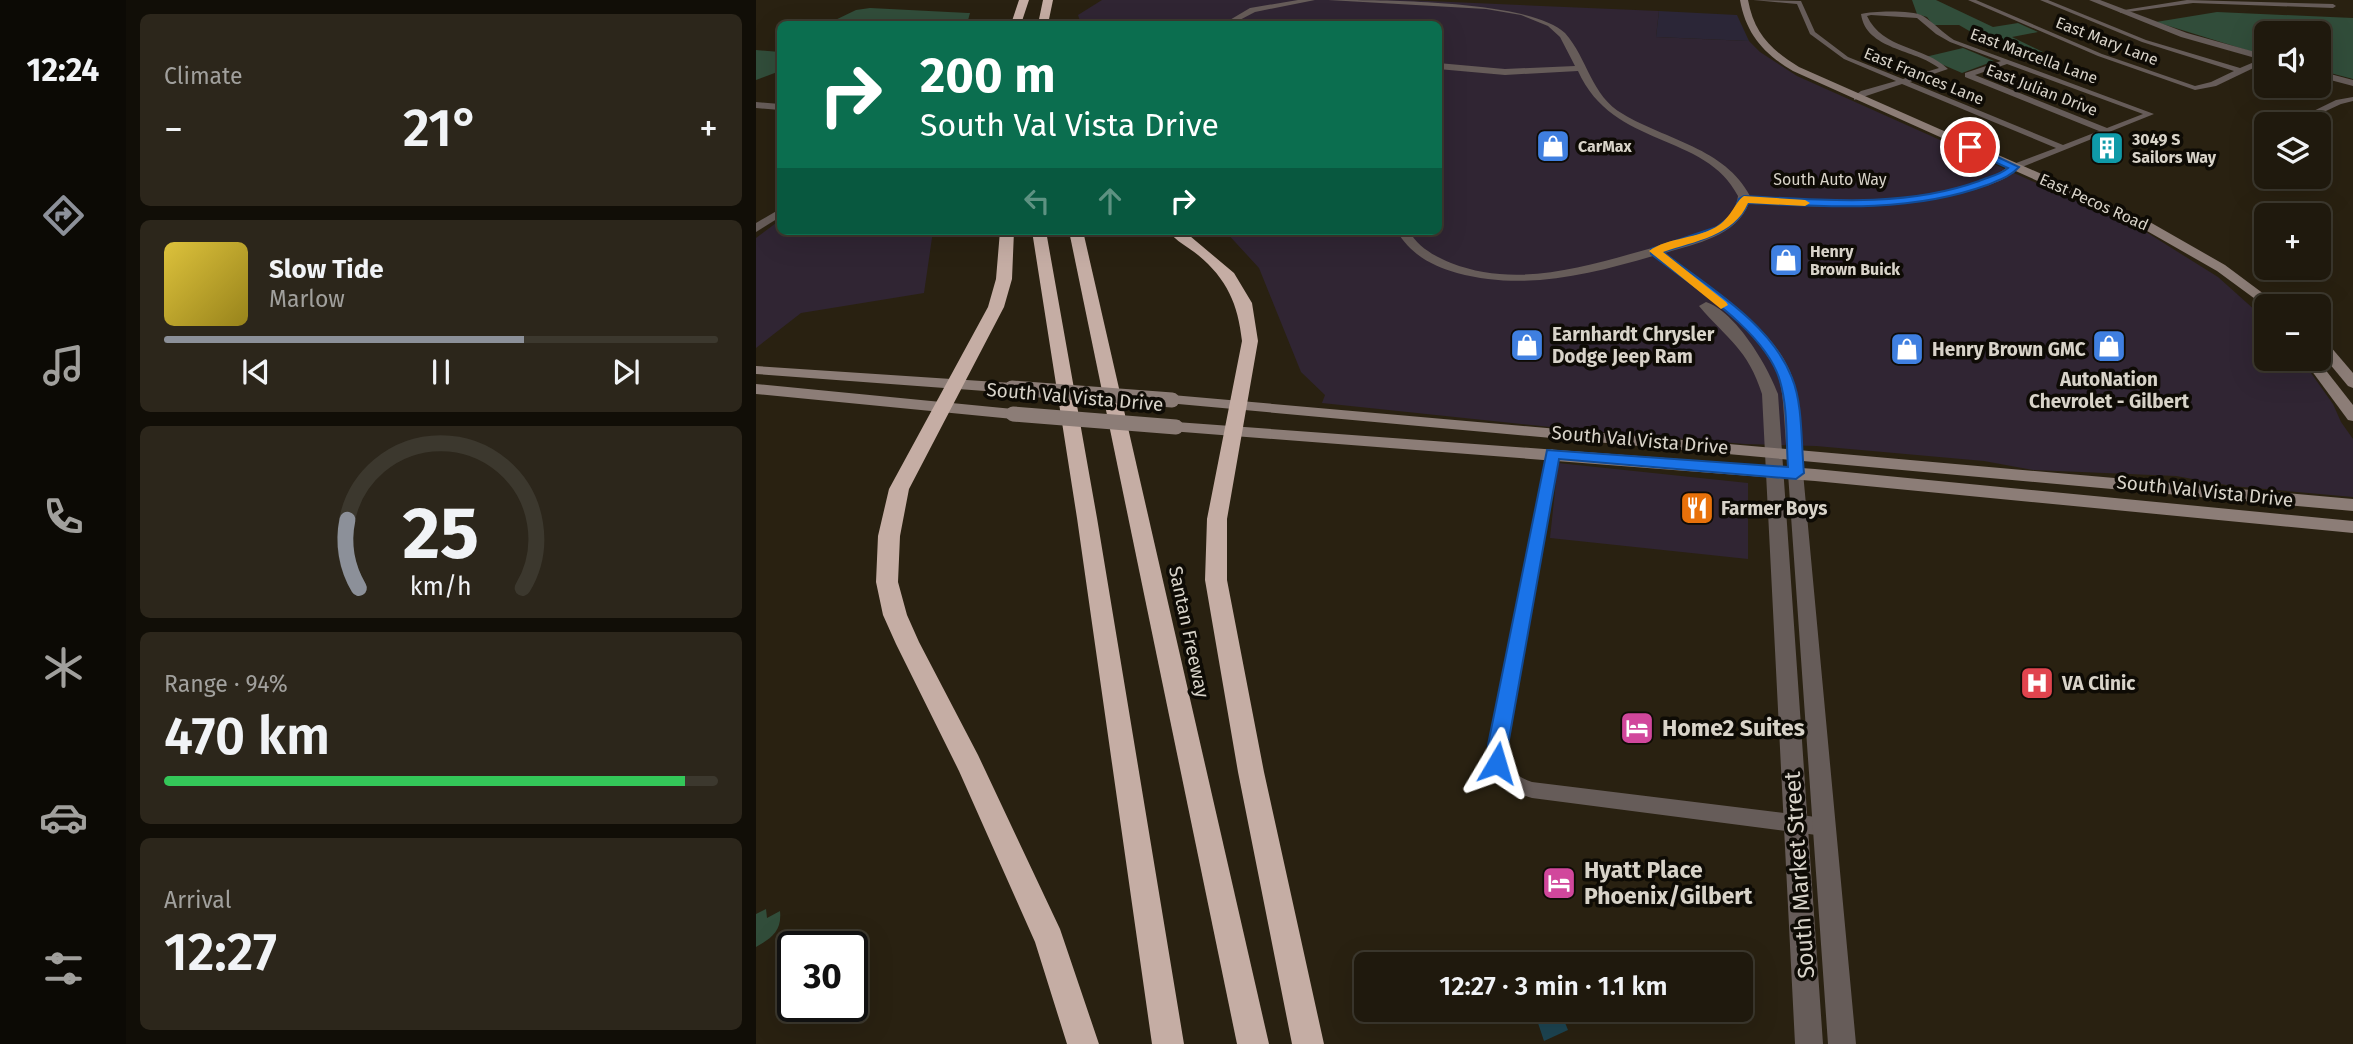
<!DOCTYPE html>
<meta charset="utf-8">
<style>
body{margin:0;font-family:"Fira Sans",sans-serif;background:#2c261b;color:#f1f3f6;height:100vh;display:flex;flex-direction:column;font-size:26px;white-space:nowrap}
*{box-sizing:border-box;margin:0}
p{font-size:23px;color:#a1a09d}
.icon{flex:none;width:38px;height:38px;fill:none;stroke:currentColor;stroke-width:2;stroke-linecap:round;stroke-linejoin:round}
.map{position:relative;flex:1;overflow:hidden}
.panel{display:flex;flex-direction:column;gap:14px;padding:14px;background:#110e07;width:630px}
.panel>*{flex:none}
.banner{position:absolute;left:21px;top:21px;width:665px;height:214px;border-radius:10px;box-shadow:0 7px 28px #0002,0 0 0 2px #3c382e;background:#0b6e4f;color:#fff;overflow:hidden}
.controls{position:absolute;left:1498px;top:21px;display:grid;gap:14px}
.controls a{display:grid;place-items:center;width:77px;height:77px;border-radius:10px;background:#1f190d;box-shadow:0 7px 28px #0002,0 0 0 2px #3c382e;font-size:35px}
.speed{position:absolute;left:21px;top:931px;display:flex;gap:14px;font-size:35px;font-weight:700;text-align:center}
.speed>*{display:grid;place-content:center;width:91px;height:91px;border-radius:50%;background:#1f190d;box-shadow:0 7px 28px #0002,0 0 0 2px #3c382e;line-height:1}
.speed .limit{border:4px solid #111;border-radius:10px;background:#fff;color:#111}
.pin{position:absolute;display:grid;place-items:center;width:60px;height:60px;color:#fff;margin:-30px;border:4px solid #fff;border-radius:50%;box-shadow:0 2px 7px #0007}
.me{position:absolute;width:77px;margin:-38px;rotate:7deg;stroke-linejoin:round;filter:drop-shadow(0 0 5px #0008)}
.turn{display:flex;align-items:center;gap:24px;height:147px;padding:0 28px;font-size:32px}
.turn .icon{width:91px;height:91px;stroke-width:2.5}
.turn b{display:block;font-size:49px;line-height:60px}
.lanes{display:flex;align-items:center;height:66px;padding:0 28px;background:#0003;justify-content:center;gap:35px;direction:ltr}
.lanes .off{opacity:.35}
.big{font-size:52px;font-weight:600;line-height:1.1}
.panel .widget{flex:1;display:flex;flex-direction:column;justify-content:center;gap:10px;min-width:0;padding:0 24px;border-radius:10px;background:#2c261b}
.panel .dial{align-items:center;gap:0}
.dial svg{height:182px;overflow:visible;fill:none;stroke:#3c382e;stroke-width:7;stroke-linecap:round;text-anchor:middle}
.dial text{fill:#f1f3f6;stroke:none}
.song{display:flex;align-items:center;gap:21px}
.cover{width:84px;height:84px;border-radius:10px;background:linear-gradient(135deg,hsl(50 70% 55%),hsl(50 70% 35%))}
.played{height:7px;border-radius:4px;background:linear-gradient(90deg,#8c9099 65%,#3c382e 65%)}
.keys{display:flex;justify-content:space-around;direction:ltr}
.heat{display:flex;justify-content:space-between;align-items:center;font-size:38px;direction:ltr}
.charge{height:10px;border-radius:5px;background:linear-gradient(90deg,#34c759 94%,#3c382e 0)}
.trip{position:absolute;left:598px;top:952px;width:399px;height:70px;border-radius:10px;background:#1f190d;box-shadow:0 7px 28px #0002,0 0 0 2px #3c382e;font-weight:600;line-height:70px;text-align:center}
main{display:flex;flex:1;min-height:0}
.tabs{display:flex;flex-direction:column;width:126px;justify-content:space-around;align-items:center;background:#0c0a05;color:#a1a09d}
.tabs .icon{width:49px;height:49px}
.tabs .on{color:#8c9099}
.tabs b{font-size:32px;color:#f1f3f6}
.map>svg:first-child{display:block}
.commercial{fill:#302533}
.industrial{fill:#2b2637}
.green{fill:#314d3a}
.water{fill:#1d4451}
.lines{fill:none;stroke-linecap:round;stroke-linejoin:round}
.minor{fill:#665c59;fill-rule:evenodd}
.tertiary{fill:#665c59;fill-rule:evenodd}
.secondary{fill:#8c7d77;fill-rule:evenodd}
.motorway{fill:#c5ada4;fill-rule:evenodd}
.secondary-bridge{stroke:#8c7d77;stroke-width:15}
.route{fill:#1a73e8;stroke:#114b97;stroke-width:2}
.slow{fill:#f59e0b}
.labels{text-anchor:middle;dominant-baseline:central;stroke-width:7;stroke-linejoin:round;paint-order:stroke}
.far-street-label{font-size:16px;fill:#d8d3c9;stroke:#0e0b05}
.far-poi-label{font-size:16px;font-weight:bold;fill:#d8d3c9;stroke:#0e0b05;text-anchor:start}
.poi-label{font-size:19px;font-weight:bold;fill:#d8d3c9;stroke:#0e0b05;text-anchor:start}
.street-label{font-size:19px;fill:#d8d3c9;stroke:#0e0b05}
.near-poi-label{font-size:23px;font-weight:bold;fill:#d8d3c9;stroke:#0e0b05;text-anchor:start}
.near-street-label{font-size:23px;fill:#d8d3c9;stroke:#0e0b05}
</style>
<main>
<nav class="tabs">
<b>12:24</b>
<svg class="icon on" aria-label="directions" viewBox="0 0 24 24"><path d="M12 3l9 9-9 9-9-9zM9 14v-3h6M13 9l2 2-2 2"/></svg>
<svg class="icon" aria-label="music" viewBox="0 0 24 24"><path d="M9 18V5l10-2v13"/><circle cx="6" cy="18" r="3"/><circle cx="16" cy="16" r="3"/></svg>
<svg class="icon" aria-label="phone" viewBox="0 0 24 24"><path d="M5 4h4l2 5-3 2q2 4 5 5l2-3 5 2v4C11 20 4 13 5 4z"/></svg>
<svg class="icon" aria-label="climate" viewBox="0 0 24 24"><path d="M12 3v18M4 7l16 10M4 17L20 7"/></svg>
<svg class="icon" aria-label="car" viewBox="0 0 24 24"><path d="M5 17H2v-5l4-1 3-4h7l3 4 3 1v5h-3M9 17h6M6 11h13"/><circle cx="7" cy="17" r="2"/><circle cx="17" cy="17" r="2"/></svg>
<svg class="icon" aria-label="filters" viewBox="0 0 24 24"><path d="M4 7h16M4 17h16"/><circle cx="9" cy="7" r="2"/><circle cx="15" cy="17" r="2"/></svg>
</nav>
<section class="panel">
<div class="widget"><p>Climate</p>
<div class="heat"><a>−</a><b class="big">21°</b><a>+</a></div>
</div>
<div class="widget">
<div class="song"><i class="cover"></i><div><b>Slow Tide</b><p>Marlow</p></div></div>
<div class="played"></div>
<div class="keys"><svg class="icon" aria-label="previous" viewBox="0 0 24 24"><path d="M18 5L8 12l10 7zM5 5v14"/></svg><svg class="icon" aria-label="pause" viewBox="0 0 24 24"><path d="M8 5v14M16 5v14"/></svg><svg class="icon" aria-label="next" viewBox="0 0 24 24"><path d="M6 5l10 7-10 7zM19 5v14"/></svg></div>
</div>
<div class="widget dial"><svg viewBox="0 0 100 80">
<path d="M14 69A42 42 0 1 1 86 69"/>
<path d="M14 69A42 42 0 0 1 9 39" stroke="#8c9099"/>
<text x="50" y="56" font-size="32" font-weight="700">25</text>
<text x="50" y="72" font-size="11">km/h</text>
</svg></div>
<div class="widget"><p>Range · 94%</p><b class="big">470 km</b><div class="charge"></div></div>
<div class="widget"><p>Arrival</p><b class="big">12:27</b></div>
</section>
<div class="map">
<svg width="1597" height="1044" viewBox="0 0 1597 1044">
<rect width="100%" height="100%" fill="#292111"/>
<!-- commercial -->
<g class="commercial">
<path d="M 346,0 L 650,0 L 903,11 L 900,37 L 993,41 L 1004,52 L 1041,76 L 1390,232 L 1462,277 L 1510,320 L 1510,359 L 1545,359 L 1577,404 L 1585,422 L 1597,439 L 1597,497 L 1476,486 L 1420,476 L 1277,470 L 1228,461 L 1060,446 L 989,444 L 823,430 L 566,403 L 569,395 L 545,372 L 503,268 L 469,231 L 682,231 L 682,24 L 325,24 L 322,15 Z"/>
<path d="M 24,220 L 24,231 L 177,231 L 168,293 L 45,313 L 0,348 L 0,238 Z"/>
<path d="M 802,463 L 992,483 L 992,559 L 794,538 Z"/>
</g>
<!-- industrial -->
<path class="industrial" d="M 903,11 L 981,15 L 993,41 L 900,37 Z"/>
<!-- green -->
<g class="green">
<path d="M 1156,0 L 1180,0 L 1237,27 L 1262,23 L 1282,32 L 1256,37 L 1287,52 L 1278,56 L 1222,36 L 1203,25 L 1177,25 L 1171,17 L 1161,14 Z"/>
<path d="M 114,8 L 212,13 L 214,13 L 211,24 L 71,24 L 100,10 Z"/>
<path d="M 1461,12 L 1597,18 L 1597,79 L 1563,70 L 1563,33 L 1510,33 L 1510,56 L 1400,22 Z"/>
<path d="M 1207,48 L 1238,61 L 1206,73 L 1169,57 Z"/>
<path d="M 0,50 L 24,52 L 24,71 L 0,80 Z"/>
<path d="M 10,909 L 11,918 L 24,911 C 26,931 16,938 0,947 L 0,914 Z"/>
</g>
<!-- water -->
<path class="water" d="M 805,1013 L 812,1030 L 788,1041 L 782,1023 Z"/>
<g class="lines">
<!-- minor -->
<g class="minor">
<path d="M 997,0 L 1045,1 L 1059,32 L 1092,57 L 1147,79 L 1183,68 C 1159,49 1110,50 1105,14 C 1117,11 1156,10 1167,16 C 1178,23 1187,33 1198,40 L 1398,114 L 1261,169 L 1255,169 L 1255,165 L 1300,148 L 1146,84 L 1098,100 L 1098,96 L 1105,91 L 1140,81 L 1088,59 L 1054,34 L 1041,4 ZM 1115,15 L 1161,18 L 1180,34 L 1194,42 L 1245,61 L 1209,73 L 1209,77 L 1343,131 L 1307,145 L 1154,82 L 1192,69 C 1167,45 1127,50 1111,16 ZM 1251,64 L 1387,114 L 1351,128 L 1219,75 Z"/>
<path d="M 1212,0 L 1220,0 L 1346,54 L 1439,86 L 1455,82 L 1478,71 L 1386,42 L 1284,0 L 1292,0 L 1390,40 L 1484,68 L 1510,57 L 1510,62 L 1460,86 L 1439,90 L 1342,56 Z"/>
<path d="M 1431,0 L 1577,4 L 1580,6 L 1577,8 L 1437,3 L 1365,13 L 1362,11 Z"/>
<path d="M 1597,97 L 1597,101 L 1585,104 L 1544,123 L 1537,121 L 1580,100 Z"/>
<path d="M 796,449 L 802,453 L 751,745 C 750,766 756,775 776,782 L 1068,818 L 1075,821 L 1077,827 L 1075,833 L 1068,836 L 776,798 C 746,788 732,779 733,745 L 790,453 Z"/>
</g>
<!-- tertiary -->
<g class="tertiary">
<path d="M 542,0 L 559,0 L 499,12 L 476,24 L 467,24 L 494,8 Z"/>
<path d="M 572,0 C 626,0 774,0 809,33 C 832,59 835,96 867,114 C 910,140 969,148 994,196 C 1061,200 1200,211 1254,165 L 1263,167 C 1253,179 1236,184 1221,189 C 1146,212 1070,208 993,203 C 981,236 939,244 909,253 C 953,287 1025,329 1039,386 L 1100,1044 L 1072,1044 L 1028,416 C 1027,400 1026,383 1019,369 C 997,323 936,286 897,256 C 831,275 769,291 701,273 C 676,266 654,254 641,231 L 653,231 C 662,247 678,256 695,263 C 762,289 830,266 896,248 C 925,240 977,233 982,196 C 950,132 857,149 822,71 L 749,75 L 682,69 L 682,63 L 749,69 L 819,66 L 804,37 L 792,26 L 765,15 L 730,9 Z"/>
<path d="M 1333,0 L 1344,0 L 1431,33 L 1510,55 L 1510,61 L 1425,37 Z"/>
<path d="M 1563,71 L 1597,80 L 1597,86 L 1563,77 Z"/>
<path d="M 0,102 L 24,104 L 24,110 L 0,108 Z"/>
<path d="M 24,209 L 24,217 L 0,232 L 0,223 Z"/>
<path d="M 950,302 C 979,311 1012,366 1022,394 L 1067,1044 L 1039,1044 L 1006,394 C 992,349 971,339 943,306 Z"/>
</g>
<!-- secondary -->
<g class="secondary">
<path d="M 984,0 L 992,0 C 998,33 1015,50 1043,67 L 1392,221 L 1469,265 L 1524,306 L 1510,307 L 1461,271 L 1384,227 L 1037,71 C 1008,54 990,34 984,0 Z"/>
<path d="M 1563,338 L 1568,339 L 1597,373 L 1597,388 L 1592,386 L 1563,351 Z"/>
<path d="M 1547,359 L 1561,359 L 1597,405 L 1597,421 L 1592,420 Z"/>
<path d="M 0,366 L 256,383 L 263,388 L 256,393 L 0,374 Z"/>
<path d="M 0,384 L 257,409 L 265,414 L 257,419 L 0,394 Z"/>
<path d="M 416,395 L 1597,499 L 1597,511 L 411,403 L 408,400 Z"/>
<path d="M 420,422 L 1059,469 L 1597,521 L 1597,533 L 1059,481 L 414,431 L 412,427 Z"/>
</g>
<!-- motorway -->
<g class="motorway">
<path d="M 263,0 L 273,0 L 265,24 L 255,24 Z"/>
<path d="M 287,0 L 297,0 L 292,24 L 282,24 Z"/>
<path d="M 244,231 L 258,231 L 256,279 L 248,307 L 153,489 L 144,536 L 142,582 L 151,615 L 163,642 L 222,755 L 304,929 L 343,1044 L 311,1044 L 279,942 L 203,771 L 140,644 L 127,615 L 120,582 L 122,536 L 133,489 L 232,307 L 240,279 Z"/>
<path d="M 276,231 L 290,231 L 341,518 L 428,1044 L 396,1044 L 321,518 Z"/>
<path d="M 313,231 L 327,231 L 513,1044 L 481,1044 Z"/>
<path d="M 412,231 L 428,231 L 478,273 L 496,303 L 502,341 L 471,519 L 471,580 L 508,772 L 568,1044 L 536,1044 L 482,772 L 449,580 L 451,519 L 486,341 C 482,304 471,279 442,255 C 432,247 420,241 412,231 Z"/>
</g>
<!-- secondary-bridge -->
<g class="secondary-bridge">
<path d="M 256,388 L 416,400"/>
<path d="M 257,414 L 420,427"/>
</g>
</g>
<!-- route -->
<path class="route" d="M 1214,144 L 1263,167 C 1254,177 1243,180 1231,185 C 1155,213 1071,207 992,203 C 978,236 939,241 907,252 C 952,287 1015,323 1036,378 C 1047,404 1045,445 1048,473 L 1040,479 L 803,459 L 752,745 L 748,769 L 741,772 L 734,769 L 731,763 L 732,745 L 791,450 L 1032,467 C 1030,440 1032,408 1024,381 C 1010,331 935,285 895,254 L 895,249 L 961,227 L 977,214 L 983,199 L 988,196 C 1065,200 1149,208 1223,181 C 1232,177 1244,175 1252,168 L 1210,149 L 1209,147 Z"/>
<!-- slow -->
<path class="slow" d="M 988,196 L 1049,200 L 1054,203 L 1049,206 L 992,203 C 978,236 939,241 907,252 L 970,302 L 972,305 L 965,309 L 893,251 C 912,237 943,239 963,225 C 975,217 980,201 988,196 Z"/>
<!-- icons -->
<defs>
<g id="shop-square" transform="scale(1.75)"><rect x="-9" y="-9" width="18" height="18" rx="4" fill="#3f7fe0" stroke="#0e0b05"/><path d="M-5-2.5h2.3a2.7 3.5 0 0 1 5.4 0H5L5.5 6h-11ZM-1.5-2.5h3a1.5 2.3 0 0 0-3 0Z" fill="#fff"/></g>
<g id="building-square" transform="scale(1.75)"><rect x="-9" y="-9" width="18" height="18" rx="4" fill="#0f9aa8" stroke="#0e0b05"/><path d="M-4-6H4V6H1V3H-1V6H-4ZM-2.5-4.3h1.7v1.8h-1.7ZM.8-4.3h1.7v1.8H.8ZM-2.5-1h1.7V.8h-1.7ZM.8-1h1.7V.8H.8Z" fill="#fff"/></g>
<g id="restaurant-square" transform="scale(1.75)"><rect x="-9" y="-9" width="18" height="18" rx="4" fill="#e8710a" stroke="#0e0b05"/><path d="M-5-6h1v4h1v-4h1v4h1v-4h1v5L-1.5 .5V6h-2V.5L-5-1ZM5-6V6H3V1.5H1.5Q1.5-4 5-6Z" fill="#fff"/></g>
<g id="hospital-square" transform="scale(1.75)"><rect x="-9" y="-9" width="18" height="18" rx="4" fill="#e0444e" stroke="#0e0b05"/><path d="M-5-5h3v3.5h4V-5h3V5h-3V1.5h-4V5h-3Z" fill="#fff"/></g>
<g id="hotel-square" transform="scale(1.75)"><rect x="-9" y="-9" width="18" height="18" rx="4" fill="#d1479c" stroke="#0e0b05"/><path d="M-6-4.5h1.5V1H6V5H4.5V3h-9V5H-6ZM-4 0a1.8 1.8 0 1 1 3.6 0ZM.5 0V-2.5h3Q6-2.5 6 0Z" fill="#fff"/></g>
</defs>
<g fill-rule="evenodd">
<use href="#shop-square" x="797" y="146"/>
<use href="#building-square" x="1351" y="148"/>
<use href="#shop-square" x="1030" y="260"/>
<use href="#shop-square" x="771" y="345"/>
<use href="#shop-square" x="1353" y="346"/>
<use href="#shop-square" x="1151" y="349"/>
<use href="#restaurant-square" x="941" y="508"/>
<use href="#hospital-square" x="1281" y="683"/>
<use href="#hotel-square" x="881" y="728"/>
<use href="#hotel-square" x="803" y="883"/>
</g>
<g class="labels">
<!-- far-street labels -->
<g class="far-street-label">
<text transform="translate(1351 41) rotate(21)">East Mary Lane</text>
<text transform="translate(1278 56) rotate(20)">East Marcella Lane</text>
<text transform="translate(1168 76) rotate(22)">East Frances Lane</text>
<text transform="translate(1286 90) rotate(21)">East Julian Drive</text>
<text x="1074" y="179">South Auto Way</text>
<text transform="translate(1338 202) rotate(24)">East Pecos Road</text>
</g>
<!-- far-poi labels -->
<g class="far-poi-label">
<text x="1376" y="139">3049 S<tspan x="1376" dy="18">Sailors Way</tspan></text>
<text x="822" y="146">CarMax</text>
<text x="1054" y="251">Henry<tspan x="1054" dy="18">Brown Buick</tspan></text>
</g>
<!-- poi labels -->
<g class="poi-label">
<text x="796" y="334">Earnhardt Chrysler<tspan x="796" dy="22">Dodge Jeep Ram</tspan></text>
<text x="1176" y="349">Henry Brown GMC</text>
<text x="1353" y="379" text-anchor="middle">AutoNation<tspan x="1353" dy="22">Chevrolet - Gilbert</tspan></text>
<text x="965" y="508">Farmer Boys</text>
<text x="1306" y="683">VA Clinic</text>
</g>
<!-- street labels -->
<g class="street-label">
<text transform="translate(319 397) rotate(5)">South Val Vista Drive</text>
<text transform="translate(884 440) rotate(5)">South Val Vista Drive</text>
<text transform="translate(1449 491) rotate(6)">South Val Vista Drive</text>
<text transform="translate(433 632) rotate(78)">Santan Freeway</text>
</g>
<!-- near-poi labels -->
<g class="near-poi-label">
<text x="906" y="728">Home2 Suites</text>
<text x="828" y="870">Hyatt Place<tspan x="828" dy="26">Phoenix/Gilbert</tspan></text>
</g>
<!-- near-street labels -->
<g class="near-street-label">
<text transform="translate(1043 875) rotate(-94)">South Market Street</text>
</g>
</g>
</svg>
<div class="controls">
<a><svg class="icon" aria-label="sound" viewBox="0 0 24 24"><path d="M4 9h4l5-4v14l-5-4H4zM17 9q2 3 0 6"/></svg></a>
<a><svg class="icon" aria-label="layers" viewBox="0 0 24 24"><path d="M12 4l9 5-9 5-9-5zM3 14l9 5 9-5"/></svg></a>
<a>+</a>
<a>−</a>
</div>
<div class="speed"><div class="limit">30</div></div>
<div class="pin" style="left:1214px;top:147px;background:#d93025"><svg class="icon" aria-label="arrive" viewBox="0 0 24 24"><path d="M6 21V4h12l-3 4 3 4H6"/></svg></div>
<svg class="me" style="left:741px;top:763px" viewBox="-20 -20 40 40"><path d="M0-17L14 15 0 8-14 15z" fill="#1a73e8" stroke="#fff" stroke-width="4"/></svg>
<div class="trip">12:27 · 3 min · 1.1 km</div>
<div class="banner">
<div class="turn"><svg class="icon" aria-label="right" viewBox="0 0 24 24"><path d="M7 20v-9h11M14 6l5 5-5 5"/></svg><div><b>200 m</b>South Val Vista Drive</div></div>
<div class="lanes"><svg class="icon off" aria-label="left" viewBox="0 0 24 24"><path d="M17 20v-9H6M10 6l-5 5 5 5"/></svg><svg class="icon off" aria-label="ahead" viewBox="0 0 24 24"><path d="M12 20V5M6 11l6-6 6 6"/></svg><svg class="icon" aria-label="right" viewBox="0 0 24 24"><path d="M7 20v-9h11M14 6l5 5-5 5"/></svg></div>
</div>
</div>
</main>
